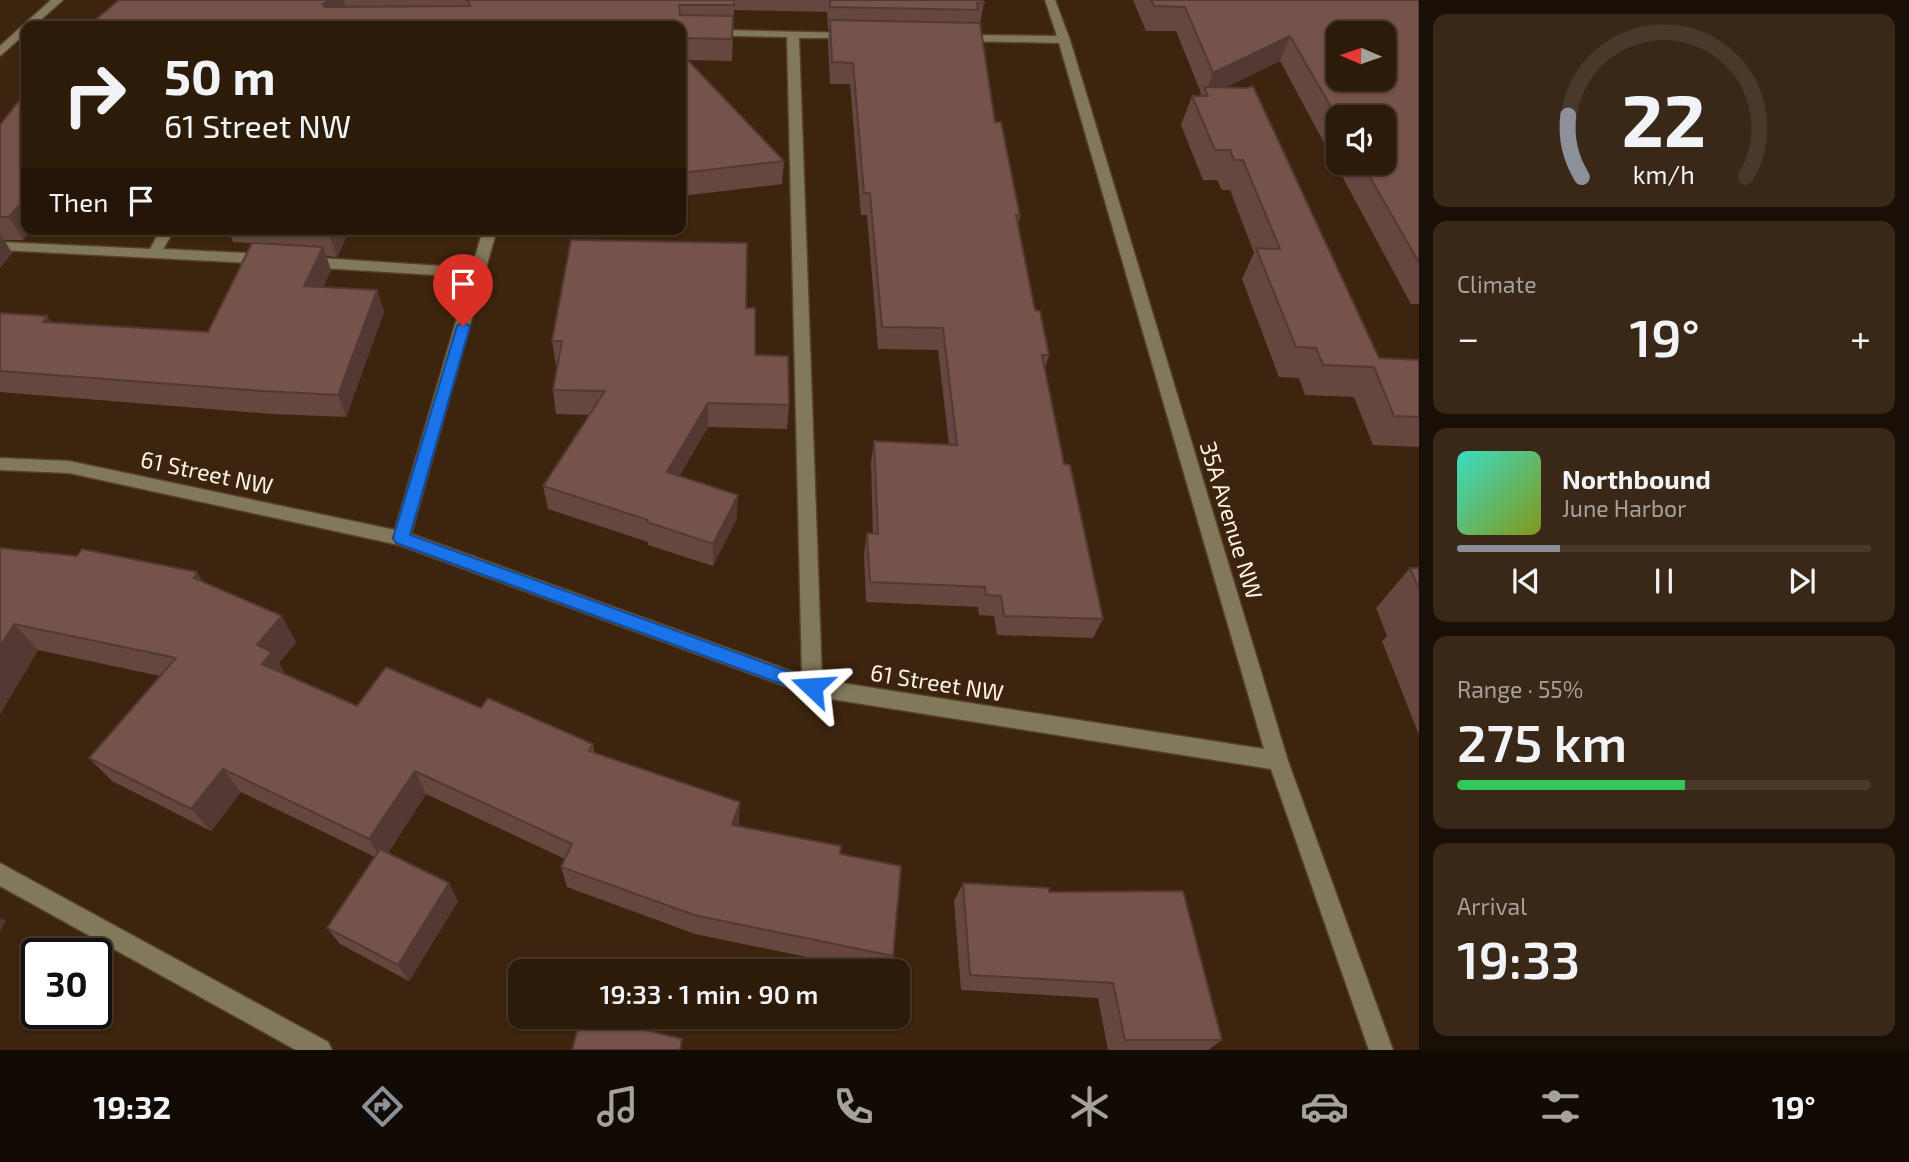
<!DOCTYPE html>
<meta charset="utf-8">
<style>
body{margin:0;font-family:"Exo 2",sans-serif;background:#392818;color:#f1f3f6;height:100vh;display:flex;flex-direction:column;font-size:26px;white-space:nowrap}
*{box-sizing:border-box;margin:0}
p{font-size:23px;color:#a7a19c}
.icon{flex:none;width:38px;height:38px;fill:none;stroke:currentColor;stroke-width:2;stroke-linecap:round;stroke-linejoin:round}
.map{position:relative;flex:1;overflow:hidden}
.panel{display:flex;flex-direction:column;gap:14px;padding:14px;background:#190f06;width:490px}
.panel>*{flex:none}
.top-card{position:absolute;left:21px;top:21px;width:665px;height:214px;border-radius:14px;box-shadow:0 2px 5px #0004,0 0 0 2px #48392b;background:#2d1b0a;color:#f1f3f6;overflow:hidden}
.needle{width:46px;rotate:272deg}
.fabs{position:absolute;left:1326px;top:21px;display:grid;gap:14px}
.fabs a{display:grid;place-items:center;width:70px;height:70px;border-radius:14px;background:#2d1b0a;box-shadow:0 2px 5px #0004,0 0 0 2px #48392b;font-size:35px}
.speed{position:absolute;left:21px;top:938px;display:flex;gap:14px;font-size:35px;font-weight:700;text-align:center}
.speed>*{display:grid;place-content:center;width:91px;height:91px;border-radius:50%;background:#2d1b0a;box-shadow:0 2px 5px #0004,0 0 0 2px #48392b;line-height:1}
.speed .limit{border:4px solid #111;border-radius:10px;background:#fff;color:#111}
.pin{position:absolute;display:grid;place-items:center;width:60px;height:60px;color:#fff;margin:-72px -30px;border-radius:50% 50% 50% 0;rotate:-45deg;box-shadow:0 0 7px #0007}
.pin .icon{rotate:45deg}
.me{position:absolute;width:77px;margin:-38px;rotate:290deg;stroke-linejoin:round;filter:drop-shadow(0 0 5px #0008)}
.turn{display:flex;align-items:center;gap:24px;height:147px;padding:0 28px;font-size:32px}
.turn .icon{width:91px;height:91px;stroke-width:2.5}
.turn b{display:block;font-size:49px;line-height:60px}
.then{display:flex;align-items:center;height:66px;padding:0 28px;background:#0003;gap:14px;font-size:26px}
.big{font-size:52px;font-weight:600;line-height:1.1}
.panel .tile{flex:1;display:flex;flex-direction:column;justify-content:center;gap:10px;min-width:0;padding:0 24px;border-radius:14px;background:#392818}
.panel .dial{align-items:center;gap:0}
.dial svg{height:182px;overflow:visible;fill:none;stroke:#48392b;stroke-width:7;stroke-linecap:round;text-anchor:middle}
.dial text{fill:#f1f3f6;stroke:none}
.song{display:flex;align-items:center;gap:21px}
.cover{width:84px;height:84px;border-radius:10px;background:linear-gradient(135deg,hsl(170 70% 55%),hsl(70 70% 35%))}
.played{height:7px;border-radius:4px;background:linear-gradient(90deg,#8c9099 25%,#48392b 25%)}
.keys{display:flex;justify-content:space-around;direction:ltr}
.heat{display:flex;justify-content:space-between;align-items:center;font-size:38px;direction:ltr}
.charge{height:10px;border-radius:5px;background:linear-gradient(90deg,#34c759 55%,#48392b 0)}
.trip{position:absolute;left:508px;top:959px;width:402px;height:70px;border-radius:14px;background:#2d1b0a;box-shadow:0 2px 5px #0004,0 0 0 2px #48392b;font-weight:600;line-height:70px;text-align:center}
.tabs{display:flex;height:112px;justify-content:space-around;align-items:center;background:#120b04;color:#a7a19c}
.tabs .icon{width:49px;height:49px}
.tabs .active{color:#8c9099}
.tabs b{font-size:32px;color:#f1f3f6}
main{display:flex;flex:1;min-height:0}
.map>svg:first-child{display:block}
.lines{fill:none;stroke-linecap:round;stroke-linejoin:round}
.minor-casing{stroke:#57412c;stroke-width:3}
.minor{fill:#82785b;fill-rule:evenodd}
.wall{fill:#654740;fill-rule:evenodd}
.shaded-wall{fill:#523934}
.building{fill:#75524a;stroke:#523934;stroke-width:2;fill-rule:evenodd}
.route{fill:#1a73e8;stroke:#114b97;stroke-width:2}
.labels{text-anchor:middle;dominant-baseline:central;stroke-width:7;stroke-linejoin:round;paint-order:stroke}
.street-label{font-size:23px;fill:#fff2e7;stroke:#3c240e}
</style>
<main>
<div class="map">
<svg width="1419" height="1050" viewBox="0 0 1419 1050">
<rect width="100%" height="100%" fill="#3c240e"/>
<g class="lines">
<!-- minor casing -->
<g class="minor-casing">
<g id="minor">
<path d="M 51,0 L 63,0 L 34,26 L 26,26 L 26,33 L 0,56 L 0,46 Z"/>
<path d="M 1045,0 L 1055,0 L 1070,40 L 1288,761 L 1393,1050 L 1369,1050 L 1271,769 L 812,696 L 399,545 L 69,473 L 0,470 L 0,458 L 69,461 L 395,530 L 469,277 L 304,267 L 297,262 L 304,257 L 472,268 L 483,229 L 497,229 L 411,534 L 802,675 L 787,37 L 681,35 L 681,29 L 852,33 L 858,36 L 856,38 L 799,38 L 822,680 L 1264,749 L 1059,43 L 961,41 L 955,38 L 961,35 L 1057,36 Z"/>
<path d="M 161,229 L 175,229 L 163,249 L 269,254 L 276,259 L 269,264 L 0,250 L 0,242 L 150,249 Z"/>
<path d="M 0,863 L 328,1042 L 332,1050 L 296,1050 L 0,886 Z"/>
</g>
</g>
<!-- minor -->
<use href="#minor" class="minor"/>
</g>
<!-- wall -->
<g class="wall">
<path d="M 119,0 L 983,0 L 984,3 L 980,23 L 995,122 L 1020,216 L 1018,225 L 1035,310 L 1049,355 L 1045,368 L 1064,464 L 1103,619 L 1093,638 L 997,635 L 994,616 L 979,615 L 978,607 L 866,602 L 864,554 L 867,533 L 873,534 L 871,463 L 874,441 L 949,445 L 938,350 L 878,349 L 867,215 L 861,215 L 850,84 L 830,84 L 828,41 L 829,29 L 828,29 L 827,12 L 734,10 L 732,61 L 688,60 L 784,161 L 782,184 L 681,196 L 681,26 Z"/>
<path d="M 1133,0 L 1419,0 L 1419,304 L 1411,304 L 1280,61 L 1225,87 L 1379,358 L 1419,360 L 1419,447 L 1373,445 L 1354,397 L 1305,395 L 1299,378 L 1279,377 L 1242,279 L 1254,253 L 1230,190 L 1222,190 L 1217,180 L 1203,180 L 1181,125 L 1192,96 L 1200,96 L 1201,93 L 1176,31 L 1146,31 ZM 1339,117 L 1384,163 L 1339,163 Z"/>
<path d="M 0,125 L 26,229 L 32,229 L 23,240 L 4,240 L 12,253 L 0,268 Z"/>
<path d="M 228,229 L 350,229 L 337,257 L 326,256 L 331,270 L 323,287 L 377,290 L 384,312 L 346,417 L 273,414 L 0,392 L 0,313 L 47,316 L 51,323 L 208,332 L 252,243 L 233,242 Z"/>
<path d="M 746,308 L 755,355 L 789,405 L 787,429 L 708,427 L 679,476 L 737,518 L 713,566 L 648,545 L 648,542 L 548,509 L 543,486 L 590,415 L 556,414 L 553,390 L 557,365 L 556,365 L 552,341 Z"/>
<path d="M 0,548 L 77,556 L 197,572 L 202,581 L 296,642 L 279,663 L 285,674 L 357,706 L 481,708 L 593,744 L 594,752 L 739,824 L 738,827 L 840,854 L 893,956 L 887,971 L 875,971 L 695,934 L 567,887 L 561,867 L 565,859 L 426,794 L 388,853 L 458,901 L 409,981 L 340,944 L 327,928 L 375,857 L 241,792 L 211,831 L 112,781 L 89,758 L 160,676 L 38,650 L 0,714 Z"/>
<path d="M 1410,568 L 1419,568 L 1419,735 L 1382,641 L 1387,636 L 1376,608 Z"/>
<path d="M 963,883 L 1049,892 L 1222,1040 L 1208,1050 L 1108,1050 L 1098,998 L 961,990 L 954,901 Z"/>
</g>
<!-- shaded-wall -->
<g class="shaded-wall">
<path d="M 332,0 L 344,0 L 349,17 L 328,26 L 322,4 Z"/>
<path d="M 1290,36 L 1280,61 L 1208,96 L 1206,91 L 1213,73 Z"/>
<path d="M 26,197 L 26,229 L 32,229 L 23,240 L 9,217 Z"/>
<path d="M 332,229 L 350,229 L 337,257 L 329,234 Z"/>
<path d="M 0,233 L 12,253 L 0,268 Z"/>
<path d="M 323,247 L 331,270 L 313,309 L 304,286 Z"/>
<path d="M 377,290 L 384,312 L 346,417 L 338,395 Z"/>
<path d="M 47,316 L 61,339 L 43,322 Z"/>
<path d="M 708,403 L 708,427 L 668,496 L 667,472 Z"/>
<path d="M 738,495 L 737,518 L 713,566 L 713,544 Z"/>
<path d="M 197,572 L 214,599 L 194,578 Z"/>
<path d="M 282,616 L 296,642 L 279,663 L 287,678 L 262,664 L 257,645 Z"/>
<path d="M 14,624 L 38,650 L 0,714 L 0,647 Z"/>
<path d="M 223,769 L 241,792 L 211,831 L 191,809 Z"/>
<path d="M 415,771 L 426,794 L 382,861 L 369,839 Z"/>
<path d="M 740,802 L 739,824 L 731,847 L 732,825 Z"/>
<path d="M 449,883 L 458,901 L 409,981 L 398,965 Z"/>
<path d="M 0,918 L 6,921 L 0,931 Z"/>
</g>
<!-- building -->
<g class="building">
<path d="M 119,0 L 332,0 L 322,4 L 325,7 L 470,6 L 469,2 L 466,0 L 734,0 L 734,5 L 679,5 L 680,15 L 733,16 L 732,39 L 681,38 L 681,26 L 88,26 Z"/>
<path d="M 830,0 L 983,0 L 984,3 L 977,3 L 978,10 L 830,7 Z"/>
<path d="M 1151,0 L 1419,0 L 1419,263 L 1362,163 L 1384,163 L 1384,117 L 1339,117 L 1339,121 L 1290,36 L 1213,73 L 1185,7 L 1154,6 ZM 1339,33 L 1384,33 L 1384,79 L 1339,79 Z"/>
<path d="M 830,20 L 980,23 L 995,122 L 1001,122 L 1020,216 L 1016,215 L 1035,310 L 1040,311 L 1049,355 L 1042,355 L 1064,464 L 1070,465 L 1103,619 L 1004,616 L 1001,596 L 986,595 L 985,587 L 870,582 L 867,533 L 878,534 L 874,441 L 957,445 L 943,328 L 882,327 L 870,193 L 864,193 L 853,63 L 832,62 Z"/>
<path d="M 681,53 L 784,161 L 681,173 Z"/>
<path d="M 1253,86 L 1379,358 L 1419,360 L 1419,417 L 1394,416 L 1374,367 L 1323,365 L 1316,348 L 1296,347 L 1256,248 L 1280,249 L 1243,160 L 1234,160 L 1230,150 L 1215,150 L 1192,96 L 1208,96 L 1204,87 L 1247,88 Z"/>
<path d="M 26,92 L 26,197 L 9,217 L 0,217 L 0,125 Z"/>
<path d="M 262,229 L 332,229 L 329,234 Z"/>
<path d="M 571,240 L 747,243 L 746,308 L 755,308 L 755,355 L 788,356 L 789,405 L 708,403 L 667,472 L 738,495 L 713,544 L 647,522 L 648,520 L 543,486 L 605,391 L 553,390 L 562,341 L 552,341 Z"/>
<path d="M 252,243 L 323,247 L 304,286 L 377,290 L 338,395 L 263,391 L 0,371 L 0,313 L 47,316 L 43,322 L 208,332 Z"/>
<path d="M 0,548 L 77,556 L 82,549 L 197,572 L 194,578 L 282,616 L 257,645 L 272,652 L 262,664 L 357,706 L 386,667 L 481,708 L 488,698 L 593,744 L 589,751 L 740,802 L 732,825 L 841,846 L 840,854 L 901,866 L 893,956 L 694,915 L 561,867 L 572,844 L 415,771 L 369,839 L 223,769 L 191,809 L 89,758 L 176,658 L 14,624 L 0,647 Z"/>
<path d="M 1410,568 L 1419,568 L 1419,589 Z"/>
<path d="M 380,849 L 449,883 L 398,965 L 327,928 Z"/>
<path d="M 963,883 L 1049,888 L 1049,892 L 1183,891 L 1222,1040 L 1125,1040 L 1113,983 L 970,975 Z"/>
<path d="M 581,1017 L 594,1017 L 682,1039 L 680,1050 L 572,1050 Z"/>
</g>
<!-- route -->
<path class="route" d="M 463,322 L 470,326 L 410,535 L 818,682 L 821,687 L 818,693 L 812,695 L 396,543 L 393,538 L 457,326 Z"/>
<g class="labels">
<!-- street labels -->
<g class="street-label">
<text transform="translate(207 472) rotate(12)">61 Street NW</text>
<text transform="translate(1232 520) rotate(73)">35A Avenue NW</text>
<text transform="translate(937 682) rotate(9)">61 Street NW</text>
</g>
</g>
</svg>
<div class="fabs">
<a><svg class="needle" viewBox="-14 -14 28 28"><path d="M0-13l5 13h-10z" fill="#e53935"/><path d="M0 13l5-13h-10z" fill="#a7a19c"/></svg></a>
<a><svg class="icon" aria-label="sound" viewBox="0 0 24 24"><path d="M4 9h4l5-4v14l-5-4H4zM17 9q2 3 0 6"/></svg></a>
</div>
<div class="speed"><div class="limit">30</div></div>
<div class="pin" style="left:463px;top:326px;background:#d93025"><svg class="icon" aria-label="arrive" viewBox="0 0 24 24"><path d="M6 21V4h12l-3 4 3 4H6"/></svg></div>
<svg class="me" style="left:812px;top:687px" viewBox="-20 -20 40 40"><path d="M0-17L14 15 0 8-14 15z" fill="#1a73e8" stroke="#fff" stroke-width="4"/></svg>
<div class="trip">19:33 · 1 min · 90 m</div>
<div class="top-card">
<div class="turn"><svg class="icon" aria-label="right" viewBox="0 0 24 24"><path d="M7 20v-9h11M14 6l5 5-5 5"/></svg><div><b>50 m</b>61 Street NW</div></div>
<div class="then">Then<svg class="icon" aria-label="arrive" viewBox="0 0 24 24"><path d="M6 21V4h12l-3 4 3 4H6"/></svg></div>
</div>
</div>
<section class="panel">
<div class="tile dial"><svg viewBox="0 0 100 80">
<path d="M14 69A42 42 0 1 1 86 69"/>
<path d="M14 69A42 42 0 0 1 8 42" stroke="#8c9099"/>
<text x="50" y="56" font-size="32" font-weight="700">22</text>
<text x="50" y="72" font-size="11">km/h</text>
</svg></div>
<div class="tile"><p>Climate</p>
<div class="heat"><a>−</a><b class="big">19°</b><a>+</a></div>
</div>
<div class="tile">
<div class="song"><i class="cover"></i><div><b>Northbound</b><p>June Harbor</p></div></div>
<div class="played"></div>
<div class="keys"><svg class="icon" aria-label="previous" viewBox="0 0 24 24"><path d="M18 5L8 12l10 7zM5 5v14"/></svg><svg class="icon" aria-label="pause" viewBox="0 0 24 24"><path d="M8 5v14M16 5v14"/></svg><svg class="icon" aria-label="next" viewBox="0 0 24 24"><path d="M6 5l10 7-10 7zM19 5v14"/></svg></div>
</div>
<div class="tile"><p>Range · 55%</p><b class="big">275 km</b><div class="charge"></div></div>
<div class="tile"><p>Arrival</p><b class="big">19:33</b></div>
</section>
</main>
<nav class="tabs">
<b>19:32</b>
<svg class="icon active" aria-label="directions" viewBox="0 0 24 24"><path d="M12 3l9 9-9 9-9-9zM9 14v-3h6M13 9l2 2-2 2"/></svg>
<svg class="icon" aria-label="music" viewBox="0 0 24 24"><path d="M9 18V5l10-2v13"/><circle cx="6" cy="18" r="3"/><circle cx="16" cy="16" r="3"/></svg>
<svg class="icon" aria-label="phone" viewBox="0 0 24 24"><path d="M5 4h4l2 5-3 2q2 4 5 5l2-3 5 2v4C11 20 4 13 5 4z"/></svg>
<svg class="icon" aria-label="climate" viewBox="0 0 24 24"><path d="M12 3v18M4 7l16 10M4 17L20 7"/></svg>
<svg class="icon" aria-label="car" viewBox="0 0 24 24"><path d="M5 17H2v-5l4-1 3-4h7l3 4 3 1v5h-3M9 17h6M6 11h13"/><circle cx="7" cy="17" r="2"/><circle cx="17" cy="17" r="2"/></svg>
<svg class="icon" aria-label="filters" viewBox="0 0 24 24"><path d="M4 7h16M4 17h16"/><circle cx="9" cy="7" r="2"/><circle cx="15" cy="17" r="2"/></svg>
<b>19°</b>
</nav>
